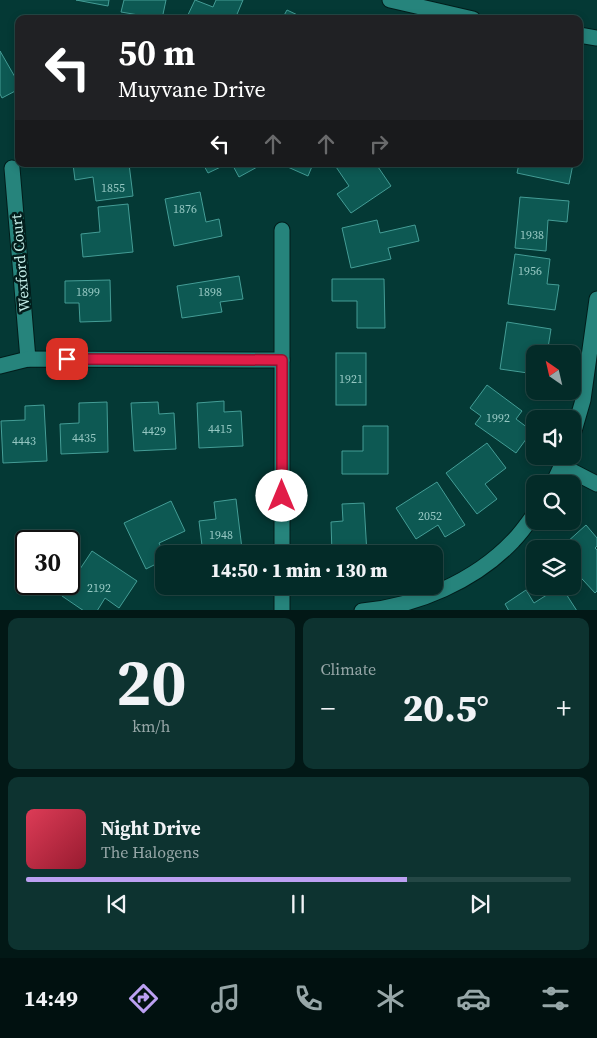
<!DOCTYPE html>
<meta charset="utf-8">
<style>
body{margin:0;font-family:"Source Serif 4",serif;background:#0d3330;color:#f1f3f6;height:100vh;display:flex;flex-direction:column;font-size:19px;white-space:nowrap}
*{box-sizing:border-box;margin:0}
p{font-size:16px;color:#97a7a8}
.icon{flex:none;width:28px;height:28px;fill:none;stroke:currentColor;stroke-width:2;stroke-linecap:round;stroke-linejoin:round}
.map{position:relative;height:610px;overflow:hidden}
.sheet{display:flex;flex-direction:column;gap:8px;padding:8px;background:#021816;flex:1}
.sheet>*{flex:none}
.top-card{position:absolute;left:15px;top:15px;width:568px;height:152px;border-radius:10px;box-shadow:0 2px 8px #0003,0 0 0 1px #244745;background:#202124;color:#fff;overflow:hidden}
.needle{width:32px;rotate:326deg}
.controls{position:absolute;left:526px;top:345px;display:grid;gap:10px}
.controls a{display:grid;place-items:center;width:55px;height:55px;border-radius:10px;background:#032b28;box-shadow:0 2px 8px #0003,0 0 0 1px #244745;font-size:25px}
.speed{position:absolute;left:15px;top:530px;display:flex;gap:10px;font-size:25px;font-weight:700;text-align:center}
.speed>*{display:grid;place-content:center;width:65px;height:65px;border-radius:50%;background:#032b28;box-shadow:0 2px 8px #0003,0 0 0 1px #244745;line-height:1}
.speed .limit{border:2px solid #111;border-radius:8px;background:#fff;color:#111}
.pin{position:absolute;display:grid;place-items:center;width:42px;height:42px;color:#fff;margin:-21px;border-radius:10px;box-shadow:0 2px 8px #0006}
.me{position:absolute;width:55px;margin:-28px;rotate:0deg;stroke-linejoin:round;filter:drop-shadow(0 0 4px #0008)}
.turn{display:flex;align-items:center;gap:18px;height:105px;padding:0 20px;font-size:22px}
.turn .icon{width:65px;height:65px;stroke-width:2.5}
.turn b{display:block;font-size:35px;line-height:42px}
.lanes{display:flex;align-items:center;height:48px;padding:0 20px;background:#0003;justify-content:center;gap:25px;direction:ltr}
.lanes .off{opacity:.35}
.big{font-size:38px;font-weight:800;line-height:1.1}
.sheet .card{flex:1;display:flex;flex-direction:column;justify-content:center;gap:8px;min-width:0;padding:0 18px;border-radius:10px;background:#0d3330}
.sheet .dial{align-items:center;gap:0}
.dial b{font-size:65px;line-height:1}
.song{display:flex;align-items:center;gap:15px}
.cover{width:60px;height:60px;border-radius:8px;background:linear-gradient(135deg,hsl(350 70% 55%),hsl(350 70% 35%))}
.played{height:5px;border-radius:2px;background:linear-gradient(90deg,#bca0f2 70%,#244745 70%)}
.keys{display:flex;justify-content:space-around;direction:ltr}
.heat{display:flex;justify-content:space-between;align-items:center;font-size:28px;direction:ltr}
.sheet .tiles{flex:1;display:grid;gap:8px;grid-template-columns:1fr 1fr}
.card:last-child{grid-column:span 2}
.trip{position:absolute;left:155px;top:545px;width:288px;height:50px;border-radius:10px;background:#032b28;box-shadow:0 2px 8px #0003,0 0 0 1px #244745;font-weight:800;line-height:50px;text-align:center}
.tabs{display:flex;height:80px;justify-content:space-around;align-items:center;background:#011110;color:#97a7a8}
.tabs .icon{width:35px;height:35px}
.tabs .selected{color:#bca0f2}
.tabs b{font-size:22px;color:#f1f3f6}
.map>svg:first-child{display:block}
.building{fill:#0d5953;stroke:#449d96}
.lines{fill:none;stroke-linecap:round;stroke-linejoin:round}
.minor-casing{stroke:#021d1b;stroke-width:17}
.minor{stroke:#26847c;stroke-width:15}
.route-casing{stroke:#92132f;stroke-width:12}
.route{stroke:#e11d48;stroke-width:9}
.labels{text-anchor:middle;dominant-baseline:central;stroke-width:5;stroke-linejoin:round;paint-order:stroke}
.number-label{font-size:12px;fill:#96c8c3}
.street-label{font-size:15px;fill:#c4ede8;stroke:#021d1b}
</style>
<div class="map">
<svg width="597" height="611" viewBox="0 0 597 611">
<rect width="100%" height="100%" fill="#043935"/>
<!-- building -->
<g class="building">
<path d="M 76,0 L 109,0 L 108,6 Z"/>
<path d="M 124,0 L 166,0 L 162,19 L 121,12 Z"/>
<path d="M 195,0 L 213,7 L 216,0 L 243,0 L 235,19 L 186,19 Z"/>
<path d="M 287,10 L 306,19 L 282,19 Z"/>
<path d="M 0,51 L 19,84 L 19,89 L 2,98 L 0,94 Z"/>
<path d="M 579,88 L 583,89 L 580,116 L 579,116 Z"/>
<path d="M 73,164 L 129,164 L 133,196 L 96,201 L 93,177 L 75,180 Z"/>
<path d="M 203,164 L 227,164 L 208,173 Z"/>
<path d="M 232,164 L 257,164 L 259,166 L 239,177 Z"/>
<path d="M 281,164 L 313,164 L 308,176 Z"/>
<path d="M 334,164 L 376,164 L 391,186 L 351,213 L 337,194 L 349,186 Z"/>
<path d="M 519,164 L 573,164 L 569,184 L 517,173 Z"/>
<path d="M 200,192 L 206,222 L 219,219 L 222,236 L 174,246 L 165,199 Z"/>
<path d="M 520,197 L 569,201 L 567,222 L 548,220 L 546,251 L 515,248 Z"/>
<path d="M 128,204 L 133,252 L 83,257 L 81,234 L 100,232 L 98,207 Z"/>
<path d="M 377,220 L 380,233 L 415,225 L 419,241 L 388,248 L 391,259 L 351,268 L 342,228 Z"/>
<path d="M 515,254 L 550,259 L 547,284 L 559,285 L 555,310 L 508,304 Z"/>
<path d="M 239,276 L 243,299 L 220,302 L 222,312 L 182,318 L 177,286 Z"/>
<path d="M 332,279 L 384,279 L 385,328 L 357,328 L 357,301 L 332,301 Z"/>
<path d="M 110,280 L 111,321 L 80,322 L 79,303 L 65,303 L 65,281 Z"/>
<path d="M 507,322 L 551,329 L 547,354 L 535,354 L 535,374 L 500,369 Z"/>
<rect x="336" y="353" width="30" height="52"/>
<path d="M 487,385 L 522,411 L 516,419 L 532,431 L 516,453 L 475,424 L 481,416 L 470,408 Z"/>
<path d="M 224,401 L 224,412 L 241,411 L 243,446 L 199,448 L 197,403 Z"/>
<path d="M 107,402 L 108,452 L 61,454 L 60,424 L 79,423 L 79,403 Z"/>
<path d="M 158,402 L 159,414 L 174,413 L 176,449 L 134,451 L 131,403 Z"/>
<path d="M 44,405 L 47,461 L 3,463 L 1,421 L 25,420 L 25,406 Z"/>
<path d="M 363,426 L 388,426 L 388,474 L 342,474 L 342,451 L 363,451 Z"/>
<path d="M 487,443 L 506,468 L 485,484 L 497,499 L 477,514 L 446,473 Z"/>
<path d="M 437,482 L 465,525 L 445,537 L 438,525 L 416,539 L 396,508 Z"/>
<path d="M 236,499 L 242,549 L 203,554 L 199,521 L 216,519 L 214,502 Z"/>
<path d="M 171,501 L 185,531 L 159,543 L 164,554 L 164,560 L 146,569 L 124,523 Z"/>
<path d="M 364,503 L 367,554 L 332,554 L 331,522 L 343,521 L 342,504 Z"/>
<path d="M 586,525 L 597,538 L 597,546 L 595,548 L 597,550 L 597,591 L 595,593 L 572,568 L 572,549 L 566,543 Z"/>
<path d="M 92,551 L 137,581 L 119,608 L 105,598 L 97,611 L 84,611 L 62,596 Z"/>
<path d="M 561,586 L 577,611 L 509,611 L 505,604 L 526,590 L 534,603 Z"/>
</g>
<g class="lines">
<!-- minor casing -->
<g class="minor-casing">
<g id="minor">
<path d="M 390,0 L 473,19"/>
<path d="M 579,35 L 597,38"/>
<path d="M 12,168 L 28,359"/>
<path d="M 282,230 L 282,554"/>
<path d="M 0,366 L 28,359 L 282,360"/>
<path d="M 572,438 L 583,400 L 597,299"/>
<path d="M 562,466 L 597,484"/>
<path d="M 553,484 L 566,456"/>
<path d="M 282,586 L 282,611"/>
<path d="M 362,611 C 417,606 475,581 513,541 C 521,533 528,523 535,513"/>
</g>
</g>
<!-- minor -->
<use href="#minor" class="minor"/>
</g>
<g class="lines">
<!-- route casing -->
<g class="route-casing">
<path id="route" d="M 67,359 L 282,360 L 282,496"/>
</g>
<!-- route -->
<use href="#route" class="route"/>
</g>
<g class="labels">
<!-- number labels -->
<g class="number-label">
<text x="113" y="188">1855</text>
<text x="185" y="209">1876</text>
<text x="532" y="235">1938</text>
<text x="530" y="271">1956</text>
<text x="88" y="292">1899</text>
<text x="210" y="292">1898</text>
<text x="351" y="379">1921</text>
<text x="498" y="418">1992</text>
<text x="220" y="429">4415</text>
<text x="154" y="431">4429</text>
<text x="84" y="438">4435</text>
<text x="24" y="441">4443</text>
<text x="430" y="516">2052</text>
<text x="221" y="535">1948</text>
<text x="99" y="588">2192</text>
</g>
<!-- street labels -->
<g class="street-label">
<text transform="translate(20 263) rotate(-95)">Wexford Court</text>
</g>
</g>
</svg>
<div class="controls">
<a><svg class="needle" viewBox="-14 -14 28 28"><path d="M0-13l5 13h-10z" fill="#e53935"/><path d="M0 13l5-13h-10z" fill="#97a7a8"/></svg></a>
<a><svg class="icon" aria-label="sound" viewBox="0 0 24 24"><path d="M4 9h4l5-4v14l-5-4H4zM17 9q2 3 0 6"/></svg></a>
<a><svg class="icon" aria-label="search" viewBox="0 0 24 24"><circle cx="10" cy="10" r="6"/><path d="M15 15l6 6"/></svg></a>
<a><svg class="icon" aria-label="layers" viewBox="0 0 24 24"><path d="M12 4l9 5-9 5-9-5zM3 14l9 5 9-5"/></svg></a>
</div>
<div class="speed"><div class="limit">30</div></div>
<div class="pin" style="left:67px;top:359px;background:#d93025"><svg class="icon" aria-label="arrive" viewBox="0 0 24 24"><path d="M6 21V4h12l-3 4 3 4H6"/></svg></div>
<svg class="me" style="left:282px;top:496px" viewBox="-20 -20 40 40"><circle r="19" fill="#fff"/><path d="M0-13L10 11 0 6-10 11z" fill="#e11d48"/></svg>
<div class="trip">14:50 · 1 min · 130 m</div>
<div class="top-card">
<div class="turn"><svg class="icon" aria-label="left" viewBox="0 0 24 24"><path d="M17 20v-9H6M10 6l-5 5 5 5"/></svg><div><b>50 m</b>Muyvane Drive</div></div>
<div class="lanes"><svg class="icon" aria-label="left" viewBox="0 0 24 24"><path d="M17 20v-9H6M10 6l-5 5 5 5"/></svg><svg class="icon off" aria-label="ahead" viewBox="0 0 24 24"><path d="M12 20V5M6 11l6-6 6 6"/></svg><svg class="icon off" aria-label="ahead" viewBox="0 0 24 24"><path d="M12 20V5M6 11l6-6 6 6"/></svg><svg class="icon off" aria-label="right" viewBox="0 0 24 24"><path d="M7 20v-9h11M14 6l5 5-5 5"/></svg></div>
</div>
</div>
<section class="sheet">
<div class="tiles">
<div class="card dial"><b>20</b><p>km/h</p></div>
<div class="card"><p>Climate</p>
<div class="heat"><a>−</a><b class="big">20.5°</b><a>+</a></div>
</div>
<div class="card">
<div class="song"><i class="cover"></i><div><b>Night Drive</b><p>The Halogens</p></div></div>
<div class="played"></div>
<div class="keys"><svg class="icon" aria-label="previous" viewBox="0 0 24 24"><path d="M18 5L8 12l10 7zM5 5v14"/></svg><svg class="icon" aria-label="pause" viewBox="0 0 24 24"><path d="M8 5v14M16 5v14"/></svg><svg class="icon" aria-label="next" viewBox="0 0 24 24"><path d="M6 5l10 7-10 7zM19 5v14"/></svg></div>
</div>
</div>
</section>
<nav class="tabs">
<b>14:49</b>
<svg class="icon selected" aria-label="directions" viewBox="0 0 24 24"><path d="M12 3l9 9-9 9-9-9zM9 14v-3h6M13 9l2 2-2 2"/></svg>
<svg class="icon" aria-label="music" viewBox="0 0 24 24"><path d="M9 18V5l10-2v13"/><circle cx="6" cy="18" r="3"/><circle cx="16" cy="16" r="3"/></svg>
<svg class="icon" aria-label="phone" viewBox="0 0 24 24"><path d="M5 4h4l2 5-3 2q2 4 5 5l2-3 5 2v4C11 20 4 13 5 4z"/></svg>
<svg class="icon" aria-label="climate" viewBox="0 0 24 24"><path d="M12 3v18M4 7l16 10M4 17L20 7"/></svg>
<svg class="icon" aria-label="car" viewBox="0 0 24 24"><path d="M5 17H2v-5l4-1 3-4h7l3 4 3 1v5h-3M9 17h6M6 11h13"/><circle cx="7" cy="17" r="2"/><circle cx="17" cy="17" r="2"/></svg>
<svg class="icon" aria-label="filters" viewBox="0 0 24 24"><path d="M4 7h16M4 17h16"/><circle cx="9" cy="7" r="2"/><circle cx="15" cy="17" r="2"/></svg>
</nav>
